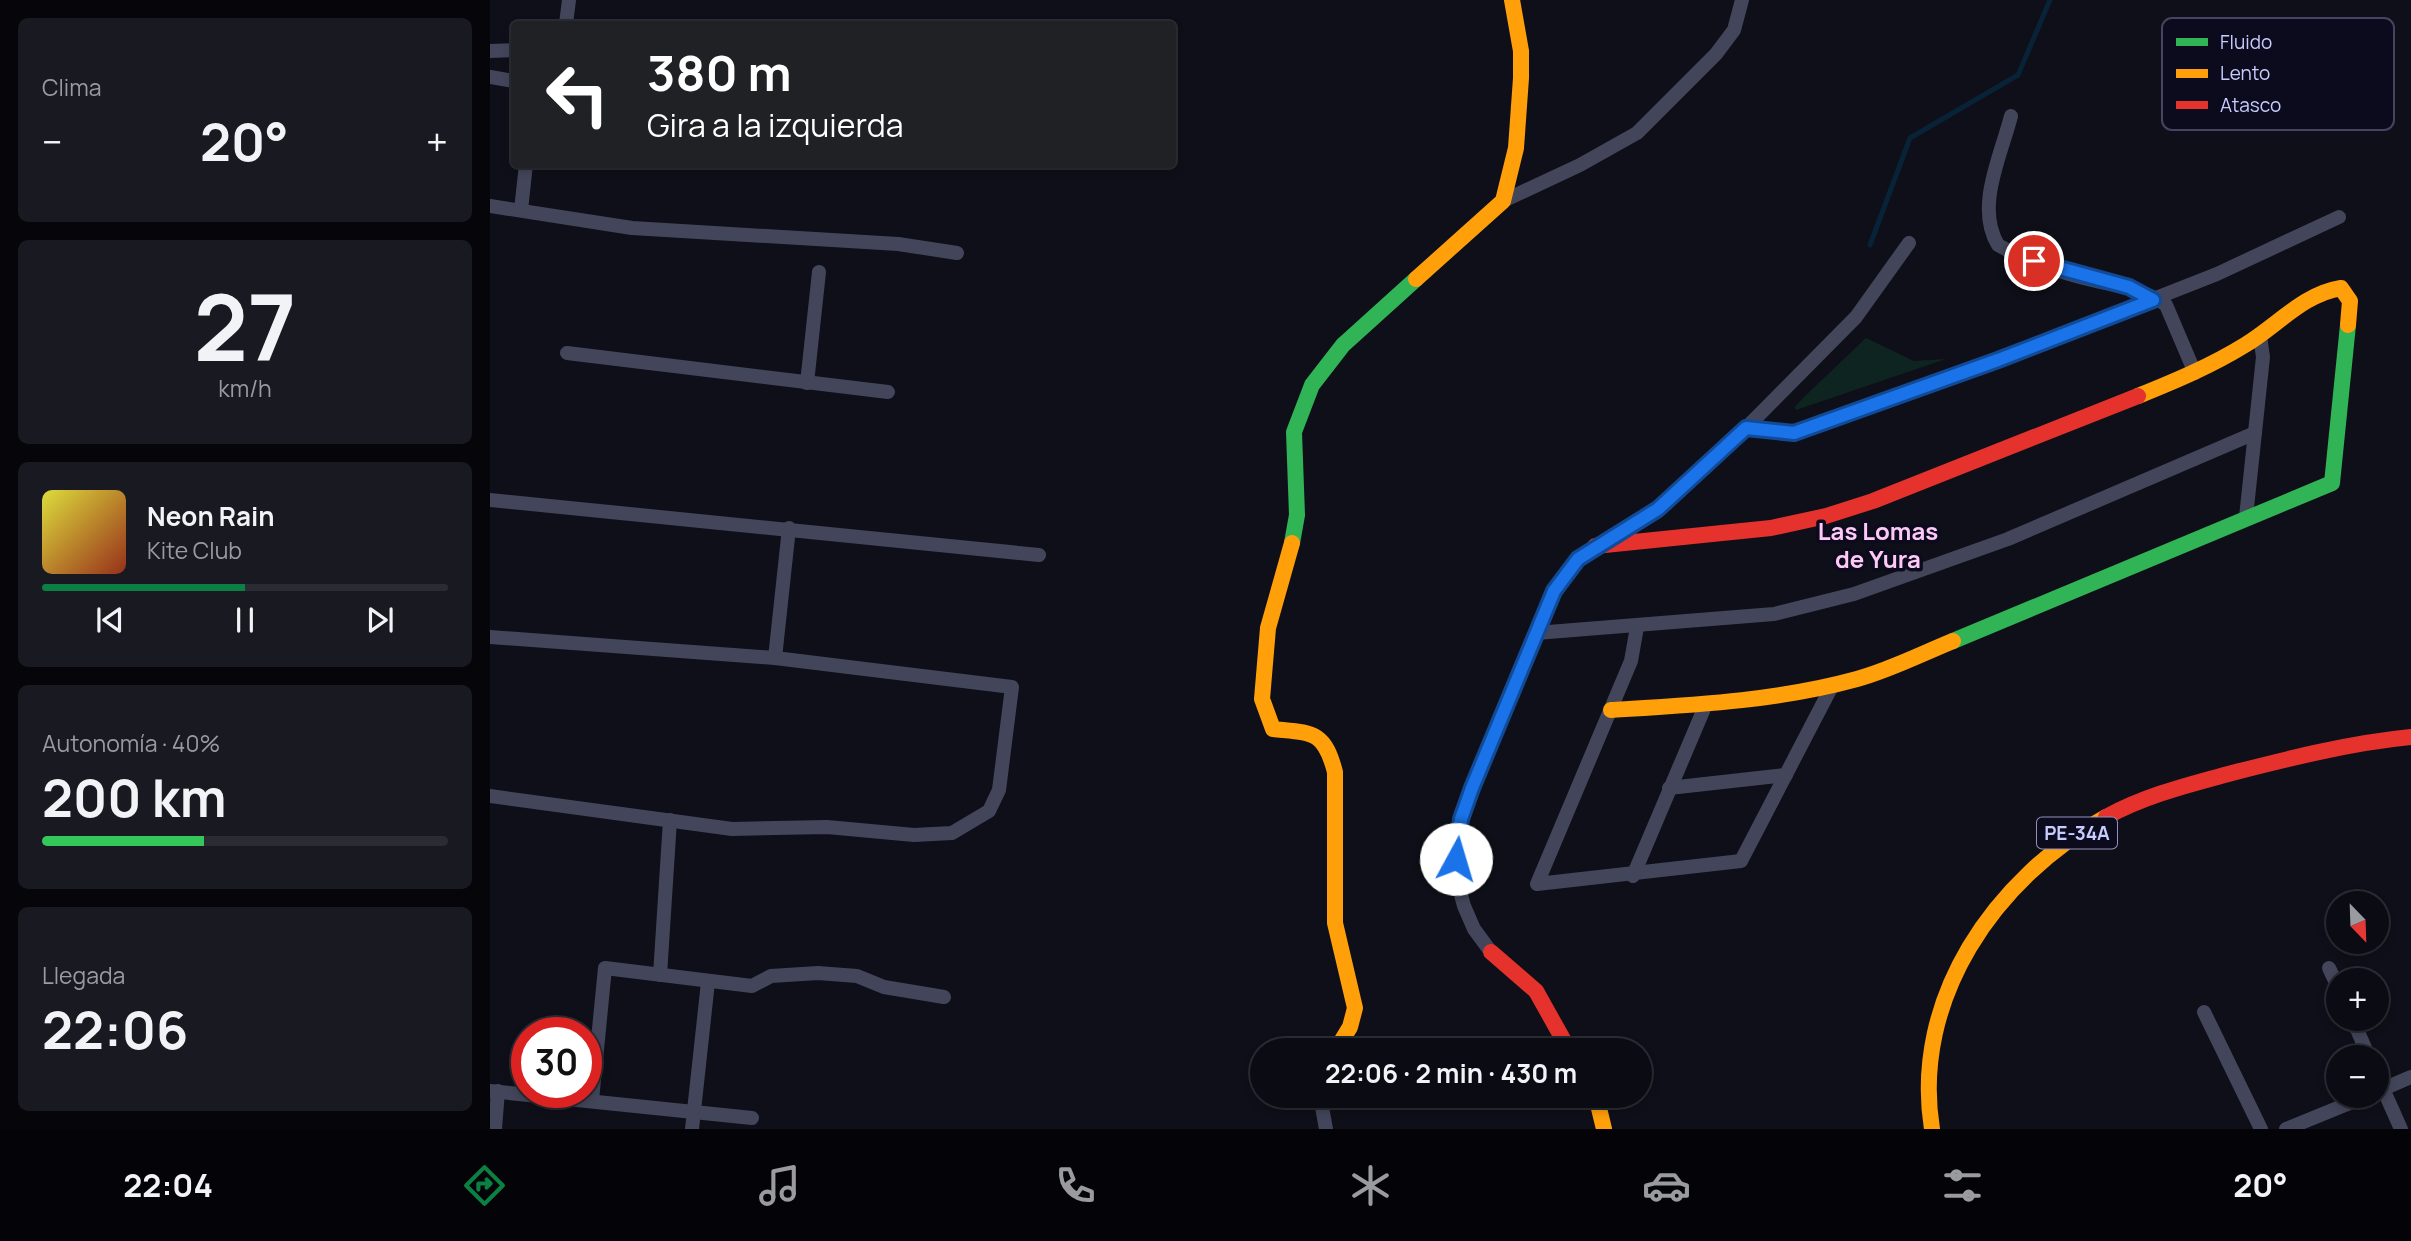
<!DOCTYPE html>
<html lang="es">
<meta charset="utf-8">
<style>
body{margin:0;font-family:Manrope,sans-serif;background:#191921;color:#f1f3f6;height:100vh;display:flex;flex-direction:column;font-size:26px;white-space:nowrap}
*{box-sizing:border-box;margin:0}
p{font-size:23px;color:#9a9ba0}
.icon{flex:none;width:38px;height:38px;fill:none;stroke:currentColor;stroke-width:2;stroke-linecap:round;stroke-linejoin:round}
.map{position:relative;flex:1;overflow:hidden}
.drawer{display:flex;flex-direction:column;gap:18px;padding:18px;background:#06060a;width:490px}
.drawer>*{flex:none}
.top-card{position:absolute;left:21px;top:21px;width:665px;height:147px;border-radius:7px;box-shadow:0 4px 10px #0003,0 0 0 2px #2b2b33;background:#202124;color:#fff;overflow:hidden}
.needle{width:46px;rotate:157deg}
.controls{position:absolute;left:1836px;top:891px;display:grid;gap:14px}
.controls a{display:grid;place-items:center;width:63px;height:63px;border-radius:50%;background:#0b0b13;box-shadow:0 4px 10px #0003,0 0 0 2px #2b2b33;font-size:35px}
.speed{position:absolute;left:21px;top:1017px;display:flex;gap:14px;font-size:35px;font-weight:700;text-align:center}
.speed>*{display:grid;place-content:center;width:91px;height:91px;border-radius:50%;background:#0b0b13;box-shadow:0 4px 10px #0003,0 0 0 2px #2b2b33;line-height:1}
.speed .limit{border:10px solid #d22;background:#fff;color:#111}
.pin{position:absolute;display:grid;place-items:center;width:60px;height:60px;color:#fff;margin:-30px;border:4px solid #fff;border-radius:50%;box-shadow:0 2px 7px #0007}
.me{position:absolute;width:77px;margin:-38px;rotate:6deg;stroke-linejoin:round;filter:drop-shadow(0 0 5px #0008)}
.turn{display:flex;align-items:center;gap:24px;height:147px;padding:0 21px;font-size:32px}
.turn .icon{width:91px;height:91px;stroke-width:2.5}
.turn b{display:block;font-size:49px;line-height:60px}
.big{font-size:52px;font-weight:700;line-height:1.1}
.drawer .tile{flex:1;display:flex;flex-direction:column;justify-content:center;gap:10px;min-width:0;padding:0 24px;border-radius:10px;background:#191921}
.drawer .dial{align-items:center;gap:0}
.dial b{font-size:91px;line-height:1}
.song{display:flex;align-items:center;gap:21px}
.cover{width:84px;height:84px;border-radius:10px;background:linear-gradient(135deg,hsl(60 70% 55%),hsl(10 70% 35%))}
.played{height:7px;border-radius:4px;background:linear-gradient(90deg,#0b8043 50%,#2b2b33 50%)}
.keys{display:flex;justify-content:space-around;direction:ltr}
.heat{display:flex;justify-content:space-between;align-items:center;font-size:38px;direction:ltr}
.charge{height:10px;border-radius:5px;background:linear-gradient(90deg,#34c759 40%,#2b2b33 0)}
.trip{position:absolute;left:760px;top:1038px;width:402px;height:70px;border-radius:35px;background:#0b0b13;box-shadow:0 4px 10px #0003,0 0 0 2px #2b2b33;font-weight:700;line-height:70px;text-align:center}
.tab-bar{display:flex;height:112px;justify-content:space-around;align-items:center;background:#040408;color:#9a9ba0}
.tab-bar .icon{width:49px;height:49px}
.tab-bar .current{color:#0b8043}
.tab-bar b{font-size:32px;color:#f1f3f6}
main{display:flex;flex:1;min-height:0}
.map>svg:first-child{display:block}
.green{fill:#0e2420}
.lines{fill:none;stroke-linecap:round;stroke-linejoin:round}
.stream{stroke:#082237;stroke-width:5}
.street{stroke:#43465a;stroke-width:14}
.fast{stroke:#30b455;stroke-width:16}
.slow{stroke:#ff9f0a;stroke-width:16}
.jam{stroke:#e5322d;stroke-width:16}
.route-casing{stroke:#114b97;stroke-width:18}
.route{stroke:#1a73e8;stroke-width:12}
.labels{text-anchor:middle;dominant-baseline:central;stroke-width:7;stroke-linejoin:round;paint-order:stroke}
.shield{fill:#0b0b1d;stroke:#8f92bb;stroke-width:2}
.shield-label{font-size:19px;font-weight:bold;fill:#c7ccff}
.quarter-label{font-size:24px;font-weight:bold;fill:#ffc9f7;stroke:#0b0b1d}
.key{fill:#0b0b1d;stroke:#434561;stroke-width:2}
.key-label{font-size:19px;fill:#c7ccff}
</style>
<main>
<section class="drawer">
<div class="tile"><p>Clima</p>
<div class="heat"><a>−</a><b class="big">20°</b><a>+</a></div>
</div>
<div class="tile dial"><b>27</b><p>km/h</p></div>
<div class="tile">
<div class="song"><i class="cover"></i><div><b>Neon Rain</b><p>Kite Club</p></div></div>
<div class="played"></div>
<div class="keys"><svg class="icon" aria-label="previous" viewBox="0 0 24 24"><path d="M18 5L8 12l10 7zM5 5v14"/></svg><svg class="icon" aria-label="pause" viewBox="0 0 24 24"><path d="M8 5v14M16 5v14"/></svg><svg class="icon" aria-label="next" viewBox="0 0 24 24"><path d="M6 5l10 7-10 7zM19 5v14"/></svg></div>
</div>
<div class="tile"><p>Autonomía · 40%</p><b class="big">200 km</b><div class="charge"></div></div>
<div class="tile"><p>Llegada</p><b class="big">22:06</b></div>
</section>
<div class="map">
<svg width="1921" height="1129" viewBox="0 0 1921 1129">
<rect width="100%" height="100%" fill="#0f0f19"/>
<!-- green -->
<path class="green" d="M 1376,338 L 1424,361 L 1456,359 L 1306,410 L 1305,407 L 1313,398 Z"/>
<g class="lines">
<!-- stream -->
<path class="stream" d="M 1380,245 L 1420,138 L 1528,75 L 1560,0"/>
<!-- street -->
<g class="street">
<path d="M 76,24 L 79,0"/>
<path d="M 0,51 L 24,50"/>
<path d="M 0,77 L 24,81"/>
<path d="M 1521,116 C 1511,156 1485,207 1508,245 C 1540,263 1575,274 1610,282 C 1630,286 1660,292 1676,305 L 1705,373"/>
<path d="M 1013,201 L 1090,165 L 1147,133 L 1226,54 L 1244,30 L 1252,0"/>
<path d="M 0,206 L 142,228 L 408,244 L 467,253"/>
<path d="M 31,210 L 36,164"/>
<path d="M 77,353 L 398,392"/>
<path d="M 317,383 L 329,272"/>
<path d="M 1256,428 L 1304,433 L 1508,360 L 1727,274 L 1849,217"/>
<path d="M 0,500 L 549,555"/>
<path d="M 1756,517 L 1773,357 L 1770,336"/>
<path d="M 1147,627 L 1141,661 L 1047,884 L 1251,861 L 1342,686"/>
<path d="M 1046,633 L 1284,614 L 1364,594 L 1518,539 L 1765,433"/>
<path d="M 0,637 L 285,658 L 522,687 L 509,790 L 499,811 L 462,833 L 424,835 L 337,827 L 242,829 L 0,796"/>
<path d="M 285,658 L 299,528"/>
<path d="M 1179,788 L 1296,775"/>
<path d="M 1143,876 L 1216,704"/>
<path d="M 1001,952 L 984,929 L 974,906 L 967,880 L 966,839 L 982,788 L 1064,591 L 1088,559 L 1168,509 L 1256,428 L 1366,317 L 1419,243"/>
<path d="M 1839,968 L 1848,987"/>
<path d="M 170,975 L 180,820"/>
<path d="M 1714,1012 L 1771,1129"/>
<path d="M 1862,1018 L 1879,1057"/>
<path d="M 1886,1073 L 1911,1129"/>
<path d="M 0,1091 L 262,1118"/>
<path d="M 1886,1092 L 1921,1077"/>
<path d="M 830,1096 L 836,1129"/>
<path d="M 102,1100 L 115,968 L 262,986 L 281,976 L 328,973 L 367,976 L 394,987 L 454,997"/>
<path d="M 5,1129 L 8,1091"/>
<path d="M 202,1129 L 218,982"/>
<path d="M 1796,1129 L 1877,1096"/>
</g>
<!-- fast -->
<g class="fast">
<path d="M 802,543 L 807,515 L 804,432 L 822,385 L 853,345 L 926,279"/>
<path d="M 1463,641 L 1842,483 L 1858,325"/>
</g>
<!-- slow -->
<g class="slow">
<path d="M 926,279 L 1013,201 L 1026,148 L 1031,78 L 1031,51 L 1022,0"/>
<path d="M 1648,396 C 1685,381 1721,366 1755,345 C 1787,326 1813,294 1851,288 L 1860,301 L 1858,325"/>
<path d="M 802,543 L 778,628 L 772,699 L 783,729 C 822,733 834,730 845,772 L 845,923 L 865,1008 L 860,1027 L 846,1050"/>
<path d="M 1121,710 C 1203,705 1287,701 1367,679 C 1400,670 1431,654 1463,641"/>
<path d="M 1106,1096 L 1114,1129"/>
<path d="M 1442,1129 C 1421,999 1505,878 1616,817"/>
</g>
<!-- jam -->
<g class="jam">
<path d="M 1105,546 L 1281,528 L 1336,516 L 1383,501 L 1648,396"/>
<path d="M 1616,817 C 1656,795 1698,785 1742,773 C 1801,758 1860,743 1921,737"/>
<path d="M 1001,952 L 1046,991 L 1079,1050"/>
</g>
</g>
<g class="lines">
<!-- route casing -->
<g class="route-casing">
<path id="route" d="M 966,859 L 971,819 L 982,788 L 1064,591 L 1088,559 L 1168,509 L 1256,428 L 1304,433 L 1508,360 L 1663,300 L 1639,287 L 1544,261"/>
</g>
<!-- route -->
<use href="#route" class="route"/>
</g>
<g class="labels">
<!-- shield labels -->
<rect class="shield" x="1547" y="817.5" width="80" height="31" rx="5"/>
<g class="shield-label">
<text x="1587" y="833">PE-34A</text>
</g>
<!-- quarter labels -->
<g class="quarter-label">
<text x="1388" y="530">Las Lomas<tspan x="1388" dy="28">de Yura</tspan></text>
</g>
</g>
<!-- legend -->
<rect x="1672" y="18" width="232" height="112" rx="10" class="key"/>
<rect x="1686" y="38" width="32" height="8" fill="#30b455"/>
<rect x="1686" y="69" width="32" height="9" fill="#ff9f0a"/>
<rect x="1686" y="101" width="32" height="8" fill="#e5322d"/>
<g class="key-label">
<text x="1730" y="49">Fluido</text>
<text x="1730" y="80">Lento</text>
<text x="1730" y="112">Atasco</text>
</g>
</svg>
<div class="controls">
<a><svg class="needle" viewBox="-14 -14 28 28"><path d="M0-13l5 13h-10z" fill="#e53935"/><path d="M0 13l5-13h-10z" fill="#9a9ba0"/></svg></a>
<a>+</a>
<a>−</a>
</div>
<div class="speed"><div class="limit">30</div></div>
<div class="pin" style="left:1544px;top:261px;background:#d93025"><svg class="icon" aria-label="arrive" viewBox="0 0 24 24"><path d="M6 21V4h12l-3 4 3 4H6"/></svg></div>
<svg class="me" style="left:966px;top:859px" viewBox="-20 -20 40 40"><circle r="19" fill="#fff"/><path d="M0-13L10 11 0 6-10 11z" fill="#1a73e8"/></svg>
<div class="trip">22:06 · 2 min · 430 m</div>
<div class="top-card">
<div class="turn"><svg class="icon" aria-label="left" viewBox="0 0 24 24"><path d="M17 20v-9H6M10 6l-5 5 5 5"/></svg><div><b>380 m</b>Gira a la izquierda</div></div>
</div>
</div>
</main>
<nav class="tab-bar">
<b>22:04</b>
<svg class="icon current" aria-label="directions" viewBox="0 0 24 24"><path d="M12 3l9 9-9 9-9-9zM9 14v-3h6M13 9l2 2-2 2"/></svg>
<svg class="icon" aria-label="music" viewBox="0 0 24 24"><path d="M9 18V5l10-2v13"/><circle cx="6" cy="18" r="3"/><circle cx="16" cy="16" r="3"/></svg>
<svg class="icon" aria-label="phone" viewBox="0 0 24 24"><path d="M5 4h4l2 5-3 2q2 4 5 5l2-3 5 2v4C11 20 4 13 5 4z"/></svg>
<svg class="icon" aria-label="climate" viewBox="0 0 24 24"><path d="M12 3v18M4 7l16 10M4 17L20 7"/></svg>
<svg class="icon" aria-label="car" viewBox="0 0 24 24"><path d="M5 17H2v-5l4-1 3-4h7l3 4 3 1v5h-3M9 17h6M6 11h13"/><circle cx="7" cy="17" r="2"/><circle cx="17" cy="17" r="2"/></svg>
<svg class="icon" aria-label="filters" viewBox="0 0 24 24"><path d="M4 7h16M4 17h16"/><circle cx="9" cy="7" r="2"/><circle cx="15" cy="17" r="2"/></svg>
<b>20°</b>
</nav>
